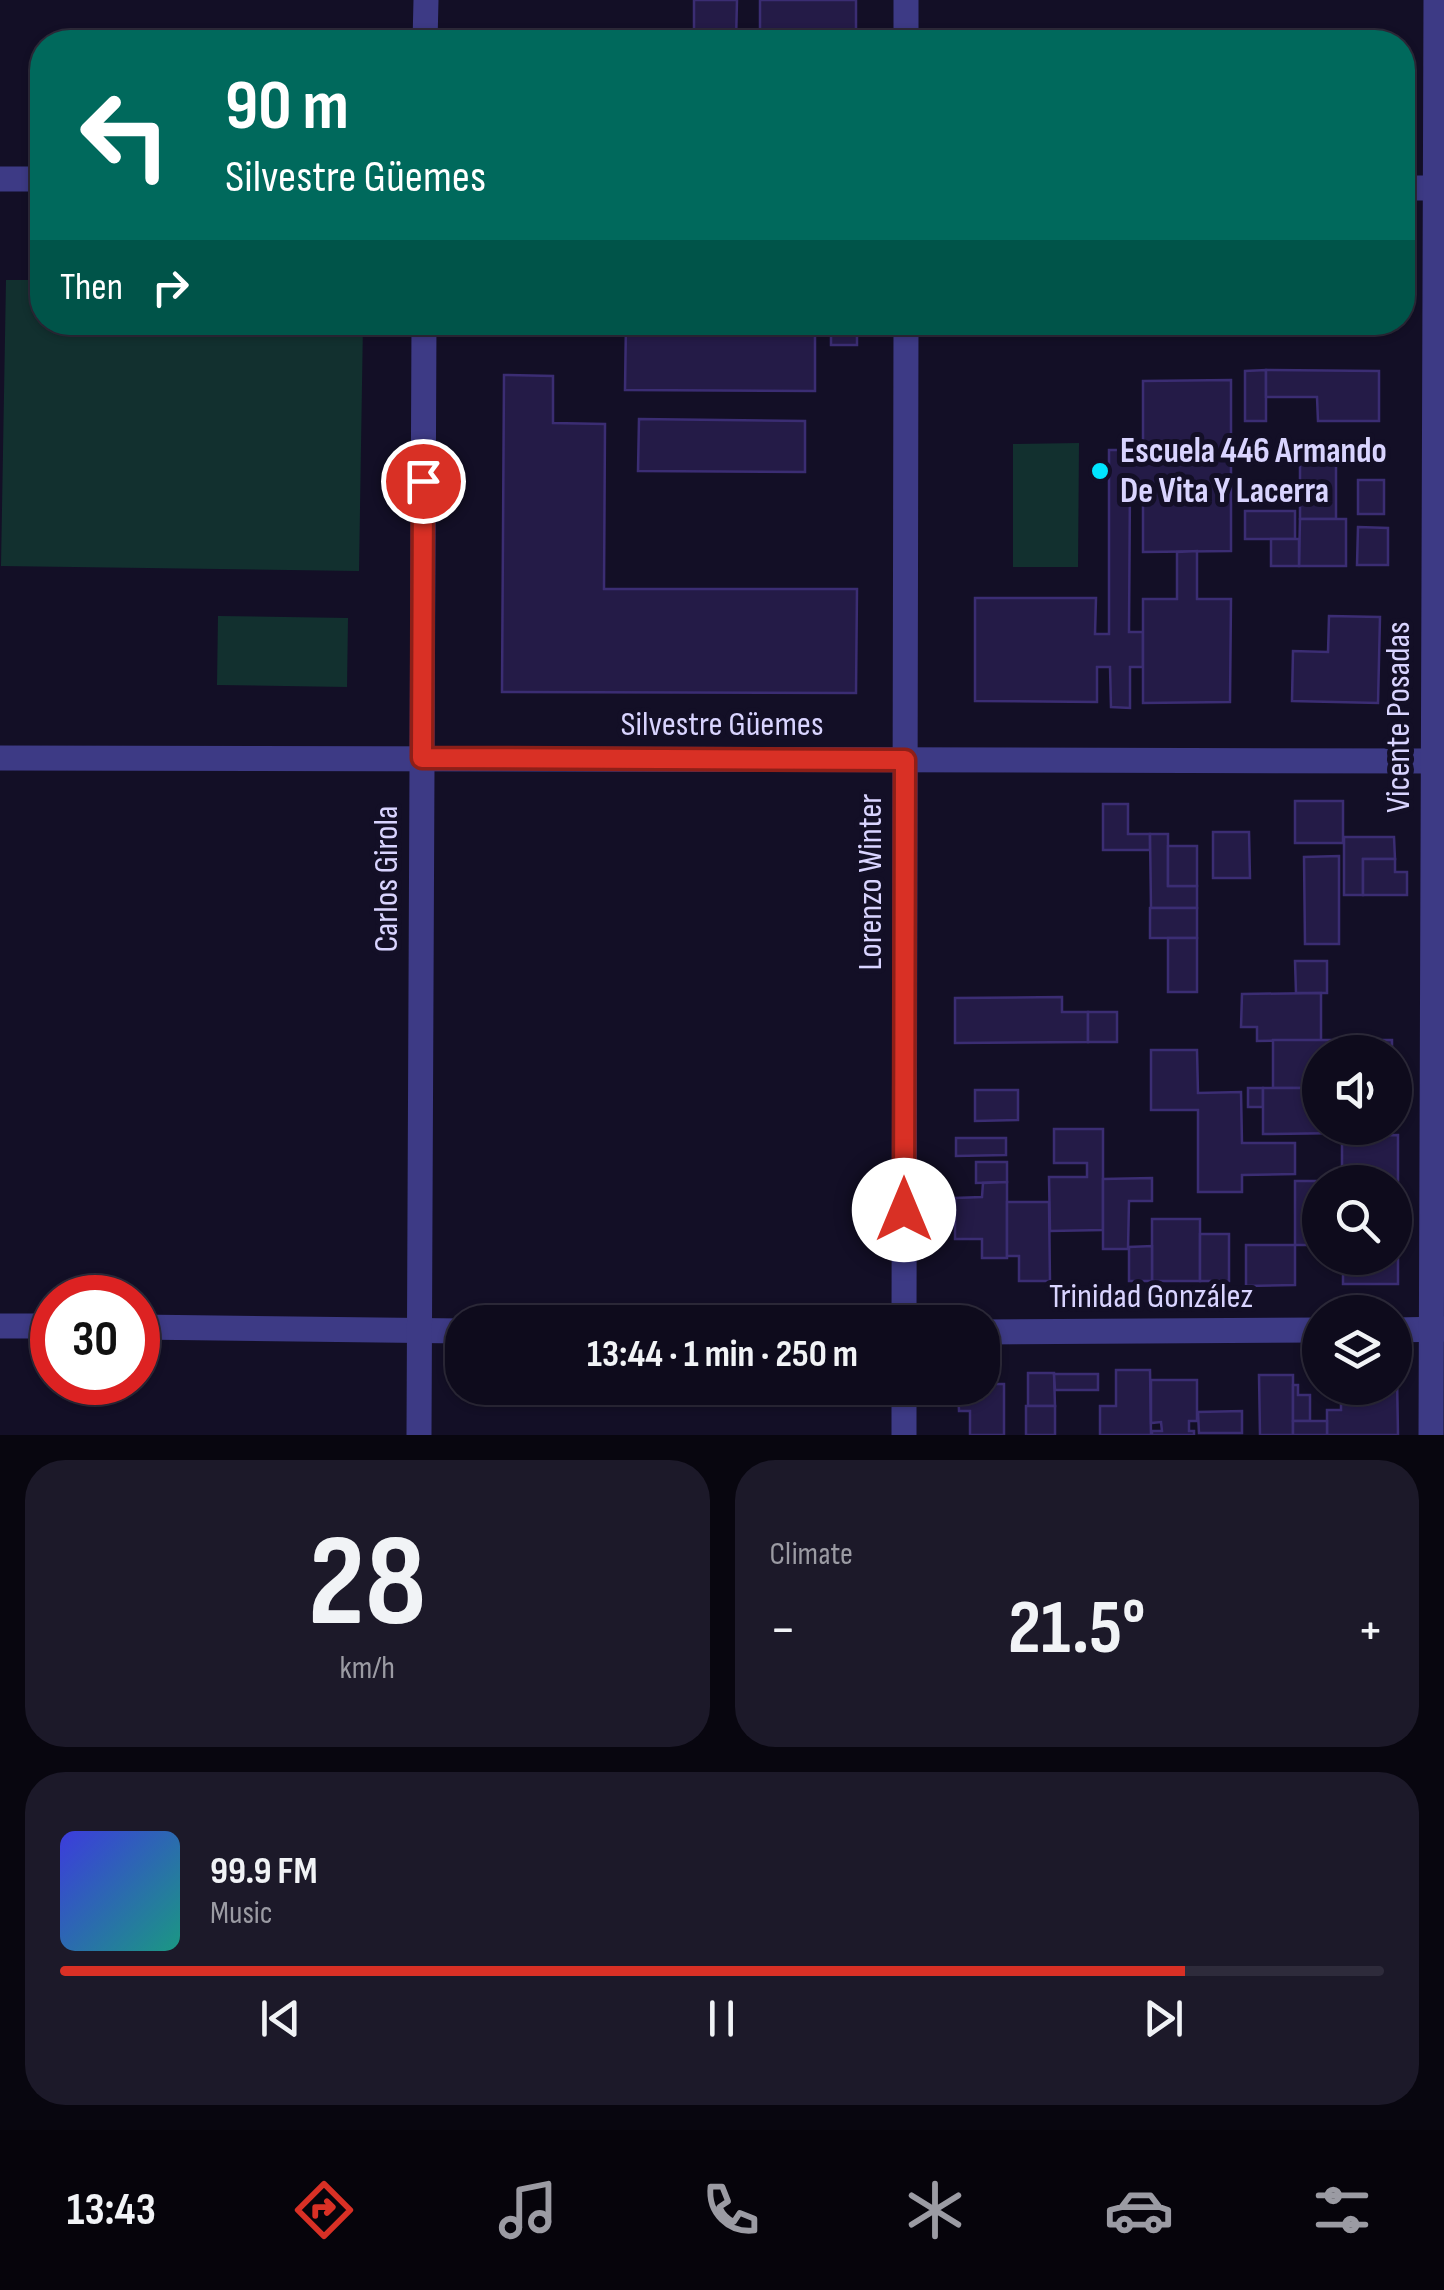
<!DOCTYPE html>
<meta charset="utf-8">
<style>
body{margin:0;font-family:"Sofia Sans Condensed",sans-serif;background:#1c1929;color:#f1f3f6;height:100vh;display:flex;flex-direction:column;font-size:38px;white-space:nowrap}
*{box-sizing:border-box;margin:0}
p{font-size:32px;color:#9b9ba3}
.icon{flex:none;width:55px;height:55px;fill:none;stroke:currentColor;stroke-width:2;stroke-linecap:round;stroke-linejoin:round}
.map{position:relative;height:1435px;overflow:hidden}
.drawer{display:flex;flex-direction:column;gap:25px;padding:25px;background:#08060f;flex:1}
.drawer>*{flex:none}
.guide{position:absolute;left:30px;top:30px;width:1385px;height:305px;border-radius:40px;box-shadow:0 2px 8px #0004,0 0 0 2px #2e2b3b;background:#00695c;color:#fff;overflow:hidden}
.tools{position:absolute;left:1302px;top:1035px;display:grid;gap:20px}
.tools a{display:grid;place-items:center;width:110px;height:110px;border-radius:50%;background:#0e0b1c;box-shadow:0 2px 8px #0004,0 0 0 2px #2e2b3b;font-size:50px}
.speed{position:absolute;left:30px;top:1275px;display:flex;gap:20px;font-size:50px;font-weight:700;text-align:center}
.speed>*{display:grid;place-content:center;width:130px;height:130px;border-radius:50%;background:#0e0b1c;box-shadow:0 2px 8px #0004,0 0 0 2px #2e2b3b;line-height:1}
.speed .limit{border:15px solid #d22;background:#fff;color:#111}
.pin{position:absolute;display:grid;place-items:center;width:85px;height:85px;color:#fff;margin:-42px;border:5px solid #fff;border-radius:50%;box-shadow:0 2px 10px #0007}
.me{position:absolute;width:110px;margin:-55px;rotate:0deg;stroke-linejoin:round;filter:drop-shadow(0 0 8px #0008)}
.turn{display:flex;align-items:center;gap:35px;height:210px;padding:0 30px;font-size:45px}
.turn .icon{width:130px;height:130px;stroke-width:2.5}
.turn b{display:block;font-size:70px;line-height:85px}
.then{display:flex;align-items:center;height:95px;padding:0 30px;background:#0003;gap:20px;font-size:38px}
.big{font-size:75px;font-weight:700;line-height:1.1}
.drawer .widget{flex:1;display:flex;flex-direction:column;justify-content:center;gap:15px;min-width:0;padding:0 35px;border-radius:40px;background:#1c1929}
.drawer .dial{align-items:center;gap:0}
.dial b{font-size:130px;line-height:1}
.song{display:flex;align-items:center;gap:30px}
.cover{width:120px;height:120px;border-radius:15px;background:linear-gradient(135deg,hsl(240 70% 55%),hsl(170 70% 35%))}
.played{height:10px;border-radius:5px;background:linear-gradient(90deg,#d93025 85%,#2e2b3b 85%)}
.keys{display:flex;justify-content:space-around;direction:ltr}
.heat{display:flex;justify-content:space-between;align-items:center;font-size:55px;direction:ltr}
.drawer .tiles{flex:1;display:grid;gap:25px;grid-template-columns:1fr 1fr}
.widget:last-child{grid-column:span 2}
.trip{position:absolute;left:445px;top:1305px;width:555px;height:100px;border-radius:40px;background:#0e0b1c;box-shadow:0 2px 8px #0004,0 0 0 2px #2e2b3b;font-weight:700;line-height:100px;text-align:center}
.tabs{display:flex;height:160px;justify-content:space-around;align-items:center;background:#06040b;color:#9b9ba3}
.tabs .icon{width:70px;height:70px}
.tabs .selected{color:#d93025}
.tabs b{font-size:45px;color:#f1f3f6}
.map>svg:first-child{display:block}
.green{fill:#12302f}
.building{fill:#241b47;stroke:#3b2d73;stroke-width:2.5}
.lines{fill:none;stroke-linecap:round;stroke-linejoin:round}
.minor{stroke:#3d3a85;stroke-width:25}
.route-casing{stroke:#8d1f18;stroke-width:25}
.route{stroke:#d93025;stroke-width:18}
.poi-dot{fill:#00e5ff;stroke:#130f26;stroke-width:4}
.labels{text-anchor:middle;dominant-baseline:central;stroke-width:10;stroke-linejoin:round;paint-order:stroke}
.poi-label{font-size:35px;font-weight:bold;fill:#d9d4ff;stroke:#130f26;text-anchor:start}
.street-label{font-size:35px;fill:#d9d4ff;stroke:#130f26}
</style>
<div class="map">
<svg width="1444" height="1435" viewBox="0 0 1444 1435">
<rect width="100%" height="100%" fill="#130f26"/>
<!-- green -->
<g class="green">
<path d="M 6,280 L 42,280 L 42,322 L 363,323 L 359,571 L 1,566 Z"/>
<path d="M 1079,443 L 1078,567 L 1013,567 L 1013,444 Z"/>
<path d="M 218,616 L 348,618 L 347,687 L 217,685 Z"/>
</g>
<!-- building -->
<g class="building">
<path d="M 694,0 L 737,0 L 736,42 L 694,42 Z"/>
<rect x="760" y="0" width="96" height="42"/>
<path d="M 626,322 L 815,322 L 815,391 L 625,390 Z"/>
<rect x="831" y="322" width="26" height="23"/>
<path d="M 1266,370 L 1266,421 L 1245,421 L 1245,371 Z"/>
<path d="M 1266,370 L 1379,371 L 1379,421 L 1318,421 L 1317,397 L 1266,397 Z"/>
<path d="M 504,375 L 553,376 L 553,423 L 605,424 L 604,589 L 857,589 L 856,693 L 502,692 Z"/>
<path d="M 1231,380 L 1231,551 L 1143,552 L 1143,482 L 1130,482 L 1129,632 L 1143,632 L 1143,667 L 1130,667 L 1130,708 L 1111,707 L 1110,667 L 1097,667 L 1097,702 L 975,701 L 975,598 L 1096,598 L 1095,634 L 1109,634 L 1109,450 L 1143,450 L 1143,381 Z"/>
<path d="M 639,419 L 805,421 L 805,472 L 638,471 Z"/>
<rect x="1300" y="463" width="36" height="56"/>
<rect x="1358" y="480" width="26" height="34"/>
<rect x="1245" y="511" width="50" height="28"/>
<path d="M 1300,519 L 1346,519 L 1346,566 L 1299,566 Z"/>
<path d="M 1358,527 L 1388,528 L 1388,565 L 1357,565 Z"/>
<rect x="1271" y="539" width="28" height="27"/>
<path d="M 1197,551 L 1197,599 L 1231,599 L 1230,702 L 1143,703 L 1143,599 L 1177,599 L 1177,552 Z"/>
<path d="M 1329,616 L 1380,617 L 1378,703 L 1292,701 L 1293,651 L 1328,652 Z"/>
<rect x="1295" y="801" width="48" height="42"/>
<path d="M 1103,804 L 1128,804 L 1128,834 L 1150,834 L 1150,850 L 1103,850 Z"/>
<path d="M 1213,832 L 1249,832 L 1250,878 L 1213,878 Z"/>
<path d="M 1150,834 L 1168,834 L 1168,886 L 1197,886 L 1197,908 L 1151,908 Z"/>
<path d="M 1344,837 L 1394,837 L 1395,859 L 1363,859 L 1363,895 L 1344,895 Z"/>
<rect x="1168" y="846" width="29" height="40"/>
<path d="M 1339,856 L 1339,944 L 1305,944 L 1304,857 Z"/>
<path d="M 1363,859 L 1395,859 L 1395,872 L 1407,872 L 1407,895 L 1363,895 Z"/>
<rect x="1150" y="908" width="47" height="30"/>
<rect x="1168" y="938" width="29" height="54"/>
<path d="M 1295,961 L 1327,961 L 1327,993 L 1296,993 Z"/>
<path d="M 1321,993 L 1321,1040 L 1257,1041 L 1257,1027 L 1241,1027 L 1242,994 Z"/>
<path d="M 1062,997 L 1062,1012 L 1088,1012 L 1088,1042 L 955,1043 L 955,998 Z"/>
<rect x="1088" y="1012" width="29" height="30"/>
<path d="M 1273,1040 L 1392,1040 L 1392,1052 L 1320,1052 L 1320,1088 L 1273,1088 Z"/>
<path d="M 1151,1050 L 1197,1050 L 1198,1093 L 1241,1092 L 1242,1143 L 1295,1143 L 1295,1174 L 1242,1175 L 1242,1192 L 1198,1192 L 1198,1110 L 1151,1110 Z"/>
<rect x="1248" y="1088" width="15" height="19"/>
<path d="M 1263,1088 L 1320,1088 L 1320,1128 L 1345,1128 L 1345,1133 L 1263,1134 Z"/>
<path d="M 975,1090 L 1018,1090 L 1018,1120 L 975,1121 Z"/>
<path d="M 1054,1129 L 1103,1129 L 1103,1230 L 1050,1231 L 1049,1177 L 1087,1177 L 1087,1163 L 1054,1163 Z"/>
<path d="M 1398,1135 L 1398,1284 L 1343,1284 L 1343,1258 L 1395,1258 L 1395,1182 L 1342,1182 L 1342,1136 Z"/>
<path d="M 956,1138 L 1006,1138 L 1006,1155 L 956,1156 Z"/>
<path d="M 976,1162 L 1007,1162 L 1007,1182 L 976,1183 Z"/>
<path d="M 1152,1178 L 1152,1201 L 1129,1201 L 1128,1249 L 1103,1249 L 1103,1179 Z"/>
<path d="M 1295,1181 L 1322,1181 L 1320,1245 L 1295,1245 Z"/>
<path d="M 1007,1182 L 1007,1258 L 982,1258 L 982,1239 L 955,1239 L 955,1198 L 982,1197 L 983,1183 Z"/>
<path d="M 1007,1202 L 1049,1202 L 1050,1281 L 1019,1281 L 1019,1256 L 1007,1256 Z"/>
<rect x="1152" y="1219" width="48" height="62"/>
<rect x="1200" y="1234" width="29" height="47"/>
<path d="M 1246,1245 L 1295,1245 L 1295,1285 L 1246,1286 Z"/>
<path d="M 1152,1246 L 1152,1281 L 1129,1281 L 1129,1247 Z"/>
<path d="M 1116,1370 L 1150,1370 L 1151,1435 L 1100,1435 L 1100,1406 L 1116,1406 Z"/>
<path d="M 1028,1373 L 1054,1373 L 1055,1406 L 1028,1406 Z"/>
<path d="M 1054,1374 L 1098,1374 L 1098,1390 L 1055,1390 Z"/>
<path d="M 1259,1375 L 1293,1375 L 1293,1435 L 1260,1435 Z"/>
<path d="M 1397,1375 L 1398,1435 L 1327,1435 L 1327,1410 L 1341,1410 L 1341,1388 L 1395,1388 Z"/>
<path d="M 1151,1380 L 1197,1380 L 1197,1421 L 1189,1421 L 1189,1431 L 1194,1431 L 1194,1435 L 1152,1435 L 1152,1431 L 1162,1431 L 1161,1422 L 1151,1423 Z"/>
<path d="M 982,1384 L 1004,1384 L 1004,1435 L 970,1435 L 970,1411 L 959,1411 L 958,1388 L 982,1388 Z"/>
<path d="M 1293,1385 L 1298,1385 L 1298,1395 L 1310,1395 L 1310,1421 L 1293,1421 Z"/>
<rect x="1026" y="1406" width="29" height="29"/>
<path d="M 1242,1411 L 1242,1433 L 1199,1433 L 1198,1412 Z"/>
<rect x="1293" y="1421" width="34" height="14"/>
</g>
<g class="lines">
<!-- minor -->
<g class="minor">
<path d="M 425,42 L 426,0"/>
<path d="M 906,42 L 906,0"/>
<path d="M 0,179 L 42,179"/>
<path d="M 1402,188 L 1444,188"/>
<path d="M 0,758 L 1444,761"/>
<path d="M 904,1322 L 906,322"/>
<path d="M 0,1326 L 52,1326"/>
<path d="M 138,1327 L 462,1331"/>
<path d="M 1395,1330 L 1444,1329"/>
<path d="M 982,1332 L 1320,1330"/>
<path d="M 419,1435 L 424,322"/>
<path d="M 904,1435 L 904,1388"/>
<path d="M 1431,1435 L 1436,0"/>
</g>
</g>
<g class="lines">
<!-- route casing -->
<g class="route-casing">
<path id="route" d="M 423,481 L 422,758 L 905,760 L 904,1210"/>
</g>
<!-- route -->
<use href="#route" class="route"/>
</g>
<!-- markers -->
<circle class="poi-dot" cx="1100" cy="471" r="10"/>
<g class="labels">
<!-- poi labels -->
<g class="poi-label">
<text x="1120" y="451">Escuela 446 Armando<tspan x="1120" dy="40">De Vita Y Lacerra</tspan></text>
</g>
<!-- street labels -->
<g class="street-label">
<text transform="translate(1398 717) rotate(-90)">Vicente Posadas</text>
<text x="722" y="724">Silvestre Güemes</text>
<text transform="translate(386 879) rotate(-90)">Carlos Girola</text>
<text transform="translate(870 882) rotate(-90)">Lorenzo Winter</text>
<text x="1151" y="1296">Trinidad González</text>
</g>
</g>
</svg>
<div class="tools">
<a><svg class="icon" aria-label="sound" viewBox="0 0 24 24"><path d="M4 9h4l5-4v14l-5-4H4zM17 9q2 3 0 6"/></svg></a>
<a><svg class="icon" aria-label="search" viewBox="0 0 24 24"><circle cx="10" cy="10" r="6"/><path d="M15 15l6 6"/></svg></a>
<a><svg class="icon" aria-label="layers" viewBox="0 0 24 24"><path d="M12 4l9 5-9 5-9-5zM3 14l9 5 9-5"/></svg></a>
</div>
<div class="speed"><div class="limit">30</div></div>
<div class="pin" style="left:423px;top:481px;background:#d93025"><svg class="icon" aria-label="arrive" viewBox="0 0 24 24"><path d="M6 21V4h12l-3 4 3 4H6"/></svg></div>
<svg class="me" style="left:904px;top:1210px" viewBox="-20 -20 40 40"><circle r="19" fill="#fff"/><path d="M0-13L10 11 0 6-10 11z" fill="#d93025"/></svg>
<div class="trip">13:44 · 1 min · 250 m</div>
<div class="guide">
<div class="turn"><svg class="icon" aria-label="left" viewBox="0 0 24 24"><path d="M17 20v-9H6M10 6l-5 5 5 5"/></svg><div><b>90 m</b>Silvestre Güemes</div></div>
<div class="then">Then<svg class="icon" aria-label="right" viewBox="0 0 24 24"><path d="M7 20v-9h11M14 6l5 5-5 5"/></svg></div>
</div>
</div>
<section class="drawer">
<div class="tiles">
<div class="widget dial"><b>28</b><p>km/h</p></div>
<div class="widget"><p>Climate</p>
<div class="heat"><a>−</a><b class="big">21.5°</b><a>+</a></div>
</div>
<div class="widget">
<div class="song"><i class="cover"></i><div><b>99.9 FM</b><p>Music</p></div></div>
<div class="played"></div>
<div class="keys"><svg class="icon" aria-label="previous" viewBox="0 0 24 24"><path d="M18 5L8 12l10 7zM5 5v14"/></svg><svg class="icon" aria-label="pause" viewBox="0 0 24 24"><path d="M8 5v14M16 5v14"/></svg><svg class="icon" aria-label="next" viewBox="0 0 24 24"><path d="M6 5l10 7-10 7zM19 5v14"/></svg></div>
</div>
</div>
</section>
<nav class="tabs">
<b>13:43</b>
<svg class="icon selected" aria-label="directions" viewBox="0 0 24 24"><path d="M12 3l9 9-9 9-9-9zM9 14v-3h6M13 9l2 2-2 2"/></svg>
<svg class="icon" aria-label="music" viewBox="0 0 24 24"><path d="M9 18V5l10-2v13"/><circle cx="6" cy="18" r="3"/><circle cx="16" cy="16" r="3"/></svg>
<svg class="icon" aria-label="phone" viewBox="0 0 24 24"><path d="M5 4h4l2 5-3 2q2 4 5 5l2-3 5 2v4C11 20 4 13 5 4z"/></svg>
<svg class="icon" aria-label="climate" viewBox="0 0 24 24"><path d="M12 3v18M4 7l16 10M4 17L20 7"/></svg>
<svg class="icon" aria-label="car" viewBox="0 0 24 24"><path d="M5 17H2v-5l4-1 3-4h7l3 4 3 1v5h-3M9 17h6M6 11h13"/><circle cx="7" cy="17" r="2"/><circle cx="17" cy="17" r="2"/></svg>
<svg class="icon" aria-label="filters" viewBox="0 0 24 24"><path d="M4 7h16M4 17h16"/><circle cx="9" cy="7" r="2"/><circle cx="15" cy="17" r="2"/></svg>
</nav>
